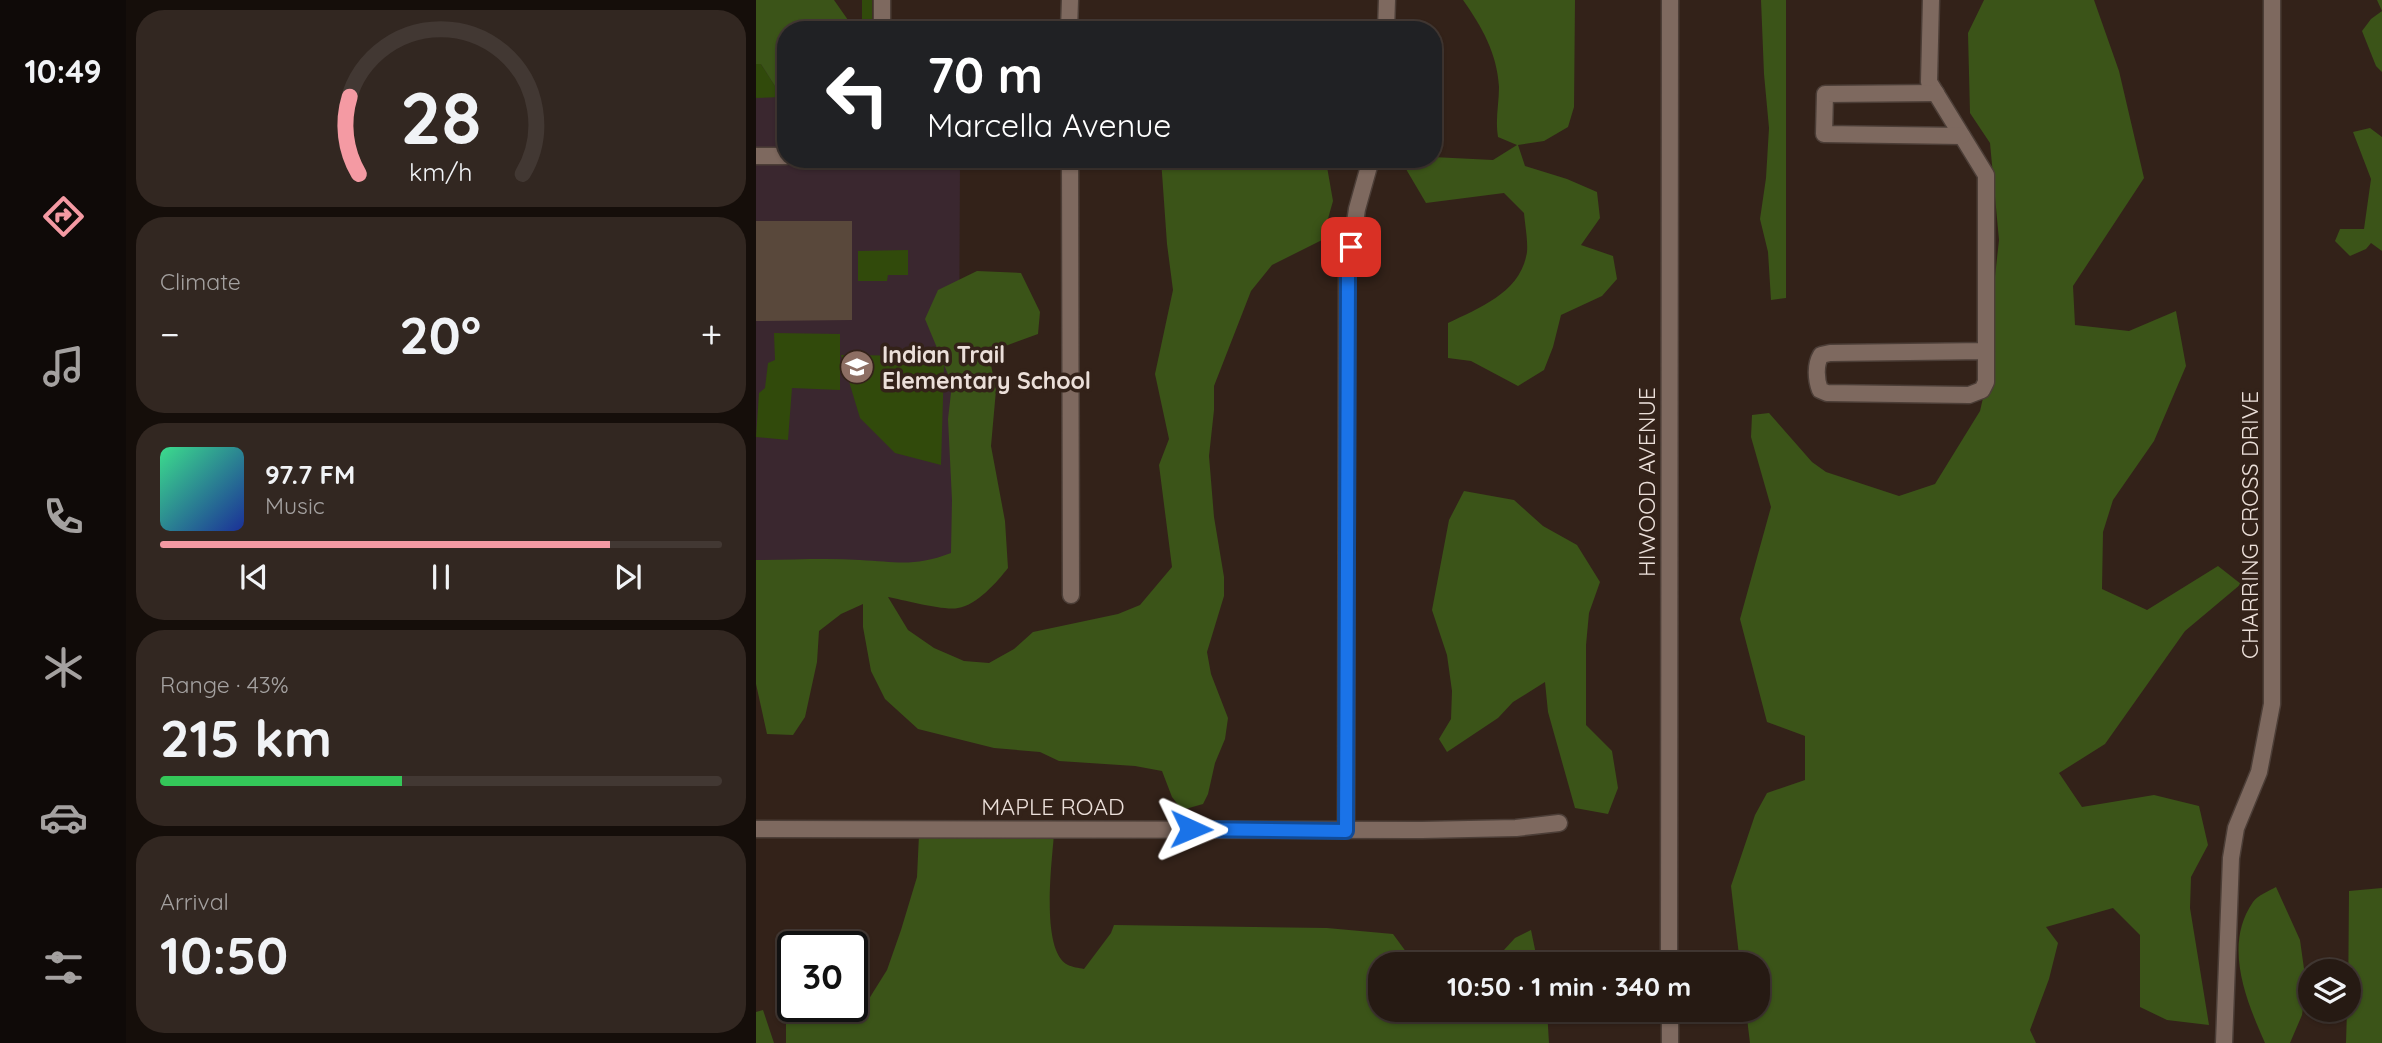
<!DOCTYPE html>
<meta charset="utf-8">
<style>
body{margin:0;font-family:Quicksand,sans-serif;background:#322721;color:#f1f3f6;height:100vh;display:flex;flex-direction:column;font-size:26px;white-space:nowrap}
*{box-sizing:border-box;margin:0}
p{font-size:23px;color:#a4a1a0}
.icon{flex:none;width:38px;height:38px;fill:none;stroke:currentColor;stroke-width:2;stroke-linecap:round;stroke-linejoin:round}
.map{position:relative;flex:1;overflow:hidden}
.sheet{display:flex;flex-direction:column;gap:10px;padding:10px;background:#150e0a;width:630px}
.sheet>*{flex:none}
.top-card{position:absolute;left:21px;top:21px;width:665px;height:147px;border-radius:28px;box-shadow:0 2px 5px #0004,0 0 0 2px #423833;background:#202124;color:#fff;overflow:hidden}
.buttons{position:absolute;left:1542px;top:959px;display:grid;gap:14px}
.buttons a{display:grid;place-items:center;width:63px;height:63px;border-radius:50%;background:#261a13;box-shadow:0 2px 5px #0004,0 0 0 2px #423833;font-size:35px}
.speed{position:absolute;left:21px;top:931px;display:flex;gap:14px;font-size:35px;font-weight:700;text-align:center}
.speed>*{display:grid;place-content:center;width:91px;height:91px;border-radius:50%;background:#261a13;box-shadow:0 2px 5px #0004,0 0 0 2px #423833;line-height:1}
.speed .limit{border:4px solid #111;border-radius:10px;background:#fff;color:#111}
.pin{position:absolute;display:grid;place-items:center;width:60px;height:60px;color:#fff;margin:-30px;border-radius:14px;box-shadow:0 4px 10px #0006}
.me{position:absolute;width:77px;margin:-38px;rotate:91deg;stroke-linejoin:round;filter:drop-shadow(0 0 5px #0008)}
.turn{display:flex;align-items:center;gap:24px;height:147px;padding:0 35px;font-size:32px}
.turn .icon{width:91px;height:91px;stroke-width:2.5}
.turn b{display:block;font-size:49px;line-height:60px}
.big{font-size:52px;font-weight:800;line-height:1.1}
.sheet .card{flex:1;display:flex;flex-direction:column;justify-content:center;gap:10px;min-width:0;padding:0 24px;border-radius:28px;background:#322721}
.sheet .dial{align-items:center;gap:0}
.dial svg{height:182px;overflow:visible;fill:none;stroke:#423833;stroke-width:7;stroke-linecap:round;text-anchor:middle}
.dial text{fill:#f1f3f6;stroke:none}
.song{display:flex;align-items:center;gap:21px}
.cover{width:84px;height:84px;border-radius:10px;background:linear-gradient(135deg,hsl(150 70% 55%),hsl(230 70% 35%))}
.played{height:7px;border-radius:4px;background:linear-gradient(90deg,#f49aa3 80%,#423833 80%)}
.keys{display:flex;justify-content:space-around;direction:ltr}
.heat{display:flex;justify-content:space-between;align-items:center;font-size:38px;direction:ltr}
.charge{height:10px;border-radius:5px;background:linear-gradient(90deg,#34c759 43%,#423833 0)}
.trip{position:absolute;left:612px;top:952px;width:402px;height:70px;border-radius:28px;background:#261a13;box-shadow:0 2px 5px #0004,0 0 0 2px #423833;font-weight:800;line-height:70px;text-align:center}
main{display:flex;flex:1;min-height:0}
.tab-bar{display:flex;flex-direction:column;width:126px;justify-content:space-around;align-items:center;background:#0f0a08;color:#a4a1a0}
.tab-bar .icon{width:49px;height:49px}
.tab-bar .active{color:#f49aa3}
.tab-bar b{font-size:32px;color:#f1f3f6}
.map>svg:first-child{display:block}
.education{fill:#3a272f}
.green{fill:#314a0b}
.forest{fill:#3b5418}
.building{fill:#59483b}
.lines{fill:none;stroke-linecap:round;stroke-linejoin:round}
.minor-casing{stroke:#4c3e37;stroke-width:19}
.minor{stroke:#7e695f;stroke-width:16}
.route-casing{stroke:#114b97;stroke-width:18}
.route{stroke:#1a73e8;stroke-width:12}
.labels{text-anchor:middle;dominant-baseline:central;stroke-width:7;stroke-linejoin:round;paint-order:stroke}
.poi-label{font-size:23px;font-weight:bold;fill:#ebdfd9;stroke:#332219;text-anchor:start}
.street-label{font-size:23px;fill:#ebdfd9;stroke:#332219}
</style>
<main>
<nav class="tab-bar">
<b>10:49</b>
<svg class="icon active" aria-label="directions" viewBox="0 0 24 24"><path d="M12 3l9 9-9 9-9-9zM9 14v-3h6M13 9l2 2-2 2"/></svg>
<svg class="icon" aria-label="music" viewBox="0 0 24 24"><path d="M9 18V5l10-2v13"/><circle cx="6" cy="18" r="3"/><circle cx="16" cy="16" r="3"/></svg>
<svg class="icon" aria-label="phone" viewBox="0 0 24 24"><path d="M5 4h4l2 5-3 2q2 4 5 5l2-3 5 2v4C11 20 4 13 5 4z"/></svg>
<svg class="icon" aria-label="climate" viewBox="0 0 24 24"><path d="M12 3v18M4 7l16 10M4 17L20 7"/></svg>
<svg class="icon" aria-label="car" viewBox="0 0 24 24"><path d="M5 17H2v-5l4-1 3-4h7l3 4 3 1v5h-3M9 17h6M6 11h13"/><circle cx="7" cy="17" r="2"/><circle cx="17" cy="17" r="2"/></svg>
<svg class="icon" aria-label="filters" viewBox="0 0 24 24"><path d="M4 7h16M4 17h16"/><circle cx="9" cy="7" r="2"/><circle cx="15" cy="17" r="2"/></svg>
</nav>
<section class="sheet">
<div class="card dial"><svg viewBox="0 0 100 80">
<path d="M14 69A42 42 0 1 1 86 69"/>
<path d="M14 69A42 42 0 0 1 10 35" stroke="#f49aa3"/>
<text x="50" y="56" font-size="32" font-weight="700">28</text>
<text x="50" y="72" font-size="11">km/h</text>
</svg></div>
<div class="card"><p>Climate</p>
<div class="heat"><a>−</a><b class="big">20°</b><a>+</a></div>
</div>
<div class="card">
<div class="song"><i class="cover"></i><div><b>97.7 FM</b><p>Music</p></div></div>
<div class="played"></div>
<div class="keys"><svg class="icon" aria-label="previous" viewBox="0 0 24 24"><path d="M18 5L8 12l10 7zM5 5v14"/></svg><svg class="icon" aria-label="pause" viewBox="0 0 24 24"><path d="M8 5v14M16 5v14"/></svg><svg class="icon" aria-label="next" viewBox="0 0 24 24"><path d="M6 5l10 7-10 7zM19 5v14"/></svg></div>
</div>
<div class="card"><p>Range · 43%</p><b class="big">215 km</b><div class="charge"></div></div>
<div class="card"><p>Arrival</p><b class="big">10:50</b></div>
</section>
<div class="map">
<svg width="1626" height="1043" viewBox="0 0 1626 1043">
<rect width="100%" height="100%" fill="#332219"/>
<!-- education -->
<path class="education" d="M 0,63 L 30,63 L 30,159 L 204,159 L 202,576 L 0,575 Z"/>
<!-- green -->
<g class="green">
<rect x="106" y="0" width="10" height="20"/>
<path d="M 0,64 L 5,64 L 26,97 L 0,98 Z"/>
<path d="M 152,250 L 152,275 L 132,275 L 131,281 L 102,281 L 102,251 Z"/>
<path d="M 18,333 L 84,334 L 84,390 L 36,388 L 32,440 L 0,437 L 3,393 L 9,388 L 12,363 L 19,360 Z"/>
<path d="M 85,355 L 173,356 L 188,365 L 185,465 L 139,453 L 104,418 Z"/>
</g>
<!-- forest -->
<g class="forest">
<path d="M 0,0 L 78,0 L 99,30 L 30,30 L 30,97 L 26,97 L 5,64 L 0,64 Z"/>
<path d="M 707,0 L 819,0 L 818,107 L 812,127 L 788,141 L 762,145 L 769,166 L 811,179 L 841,192 L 844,218 L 825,245 L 857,256 L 861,279 L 846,296 L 805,315 L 797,347 L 788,370 L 762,386 L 715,361 L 692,358 L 692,323 C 725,307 765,292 771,252 C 772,240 769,225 768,213 L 748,193 L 670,203 L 647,164 L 677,159 L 677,157 L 737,160 L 761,145 L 742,137 C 739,120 743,104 743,87 C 741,53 726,27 707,0 Z"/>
<path d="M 1005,0 L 1030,0 L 1030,298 L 1015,300 L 1012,252 L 1004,219 L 1010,178 L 1013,128 L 1008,74 Z"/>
<path d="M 1228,0 L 1338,0 L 1363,71 L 1388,178 L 1317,286 L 1319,325 L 1373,331 L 1420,311 L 1430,366 L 1398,441 L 1357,500 L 1347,532 L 1346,589 L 1391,610 L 1462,566 L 1485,584 L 1429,631 L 1349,744 L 1303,773 L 1326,807 L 1398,795 L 1443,806 L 1452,845 L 1435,877 L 1434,908 L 1453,1025 L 1411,1020 L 1384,1007 L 1384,935 L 1357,908 L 1290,927 L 1302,943 L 1293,979 L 1274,1030 L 1280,1043 L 994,1043 L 990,1010 L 1003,1010 L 1003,964 L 984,964 L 975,886 L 999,815 L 1011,793 L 1049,780 L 1049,736 L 1011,722 L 984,619 L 1015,507 L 995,437 L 996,415 L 1013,413 L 1056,462 L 1070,472 L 1143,496 L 1179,484 L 1224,411 L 1237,355 L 1237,295 L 1243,240 L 1234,143 L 1214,113 L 1212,33 Z"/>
<path d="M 1621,0 L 1626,0 L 1626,72 L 1620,66 L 1606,31 L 1615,19 L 1626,11 Z"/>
<path d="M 1614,128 L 1626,137 L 1626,251 L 1615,243 L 1610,249 L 1594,256 L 1579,241 L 1584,229 L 1608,229 L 1615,179 L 1597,132 Z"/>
<path d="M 405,159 L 564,159 L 570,161 L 577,201 L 566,240 L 516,265 L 495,291 L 458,386 L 458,410 L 453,456 L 458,517 L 468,577 L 468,596 L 451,652 L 455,674 L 472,718 L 469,739 L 459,763 L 452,794 L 447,804 L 426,810 L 416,797 L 406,771 L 379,766 L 303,761 L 284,752 L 238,748 L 162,729 L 129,699 L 115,671 L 107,627 L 107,604 L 85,614 L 63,631 L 61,662 L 49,717 L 37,735 L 11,734 L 0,684 L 0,560 C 35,560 70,558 104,560 C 142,562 158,567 195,553 L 196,500 L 192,419 L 196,384 L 169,319 L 182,290 L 221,271 L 265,273 L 284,312 L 282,334 L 244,348 L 235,365 L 240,390 L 235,446 L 249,521 L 252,568 C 241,582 221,605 202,608 C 188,611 148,600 132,597 L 152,630 L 178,648 L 208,661 L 233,663 L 258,649 L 277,632 L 362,614 L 384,605 L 416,567 L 403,465 L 413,439 L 399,374 L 417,290 L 411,244 Z"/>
<path d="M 708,491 L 758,500 L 787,526 L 821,545 L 844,582 L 833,613 L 830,645 L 830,725 L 856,751 L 862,788 L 852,814 L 819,808 L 792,712 L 789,682 L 757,702 L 742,718 L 691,752 L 683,739 L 695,719 L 696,691 L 691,655 L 676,610 L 693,520 Z"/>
<path d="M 298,834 C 296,862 284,951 312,965 C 316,967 323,968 328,969 L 355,933 L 358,925 L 571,928 L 637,934 L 659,964 L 625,964 L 625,1010 L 791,1010 L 793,1043 L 30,1043 L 30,978 L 37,981 L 37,1006 L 96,1006 L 96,999 L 111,1002 L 131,970 L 145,930 L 161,877 L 163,835 Z"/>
<path d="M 1520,887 L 1544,940 L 1550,983 L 1546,1015 L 1534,1043 L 1509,1043 C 1490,1000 1467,945 1497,902 C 1502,895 1513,891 1520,887 Z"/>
<path d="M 1626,888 L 1626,1043 L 1590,1043 L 1591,1010 L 1592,1010 L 1593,891 Z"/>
<path d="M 775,930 L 782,964 L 735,964 L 759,938 Z"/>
<path d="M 7,1010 L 18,1043 L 0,1043 L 0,1012 Z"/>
</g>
<!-- building -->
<path class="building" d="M 0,221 L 96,221 L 96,320 L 0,321 Z"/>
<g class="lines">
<!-- minor casing -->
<g class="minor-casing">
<g id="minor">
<path d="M 126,0 L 126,30"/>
<path d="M 1175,0 L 1173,82 L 1230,175 L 1230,382 L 1226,390 L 1213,395 L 1071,393 L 1064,390 C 1060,379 1059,365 1065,355 L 1074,353 L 1230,351"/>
<path d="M 313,30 L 314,0"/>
<path d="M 630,30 L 631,0"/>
<path d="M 1180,93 L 1069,94 L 1068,134 L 1206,136"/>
<path d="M 0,156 L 30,156"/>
<path d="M 314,159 L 315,595"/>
<path d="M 0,829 L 666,830 L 760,828 L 803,823"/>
<path d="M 590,830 L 591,277 L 601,209 L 615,159"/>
<path d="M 913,964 L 914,0"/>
<path d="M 914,1010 L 914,1043"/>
<path d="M 1468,1043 L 1475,858 L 1480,828 L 1503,772 L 1516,704 L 1516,0"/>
</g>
</g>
<!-- minor -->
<use href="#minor" class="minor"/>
</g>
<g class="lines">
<!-- route casing -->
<g class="route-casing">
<path id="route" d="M 435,829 L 590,831 L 592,277 L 595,247"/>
</g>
<!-- route -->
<use href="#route" class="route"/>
</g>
<!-- icons -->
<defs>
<g id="school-disc" transform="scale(1.75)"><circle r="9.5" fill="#8d6e63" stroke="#332219"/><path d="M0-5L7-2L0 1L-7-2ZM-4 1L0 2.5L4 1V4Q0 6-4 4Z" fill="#fff"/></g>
</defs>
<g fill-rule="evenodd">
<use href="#school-disc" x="101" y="367"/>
</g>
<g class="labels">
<!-- poi labels -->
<g class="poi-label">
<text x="126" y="354">Indian Trail<tspan x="126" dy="26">Elementary School</tspan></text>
</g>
<!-- street labels -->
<g class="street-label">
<text transform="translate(890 482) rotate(-90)">HIWOOD AVENUE</text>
<text transform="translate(1493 525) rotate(-90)">CHARRING CROSS DRIVE</text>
<text x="297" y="806">MAPLE ROAD</text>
</g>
</g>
</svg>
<div class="buttons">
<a><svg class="icon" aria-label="layers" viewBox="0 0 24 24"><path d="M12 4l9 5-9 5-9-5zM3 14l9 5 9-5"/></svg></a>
</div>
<div class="speed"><div class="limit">30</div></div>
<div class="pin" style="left:595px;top:247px;background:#d93025"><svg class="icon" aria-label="arrive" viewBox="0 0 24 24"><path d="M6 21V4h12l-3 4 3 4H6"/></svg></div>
<svg class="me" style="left:435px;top:829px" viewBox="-20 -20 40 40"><path d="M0-17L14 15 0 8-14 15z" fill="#1a73e8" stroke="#fff" stroke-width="4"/></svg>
<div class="trip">10:50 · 1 min · 340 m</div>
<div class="top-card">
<div class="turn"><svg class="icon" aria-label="left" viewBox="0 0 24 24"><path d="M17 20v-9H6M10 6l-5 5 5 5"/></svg><div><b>70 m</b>Marcella Avenue</div></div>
</div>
</div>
</main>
